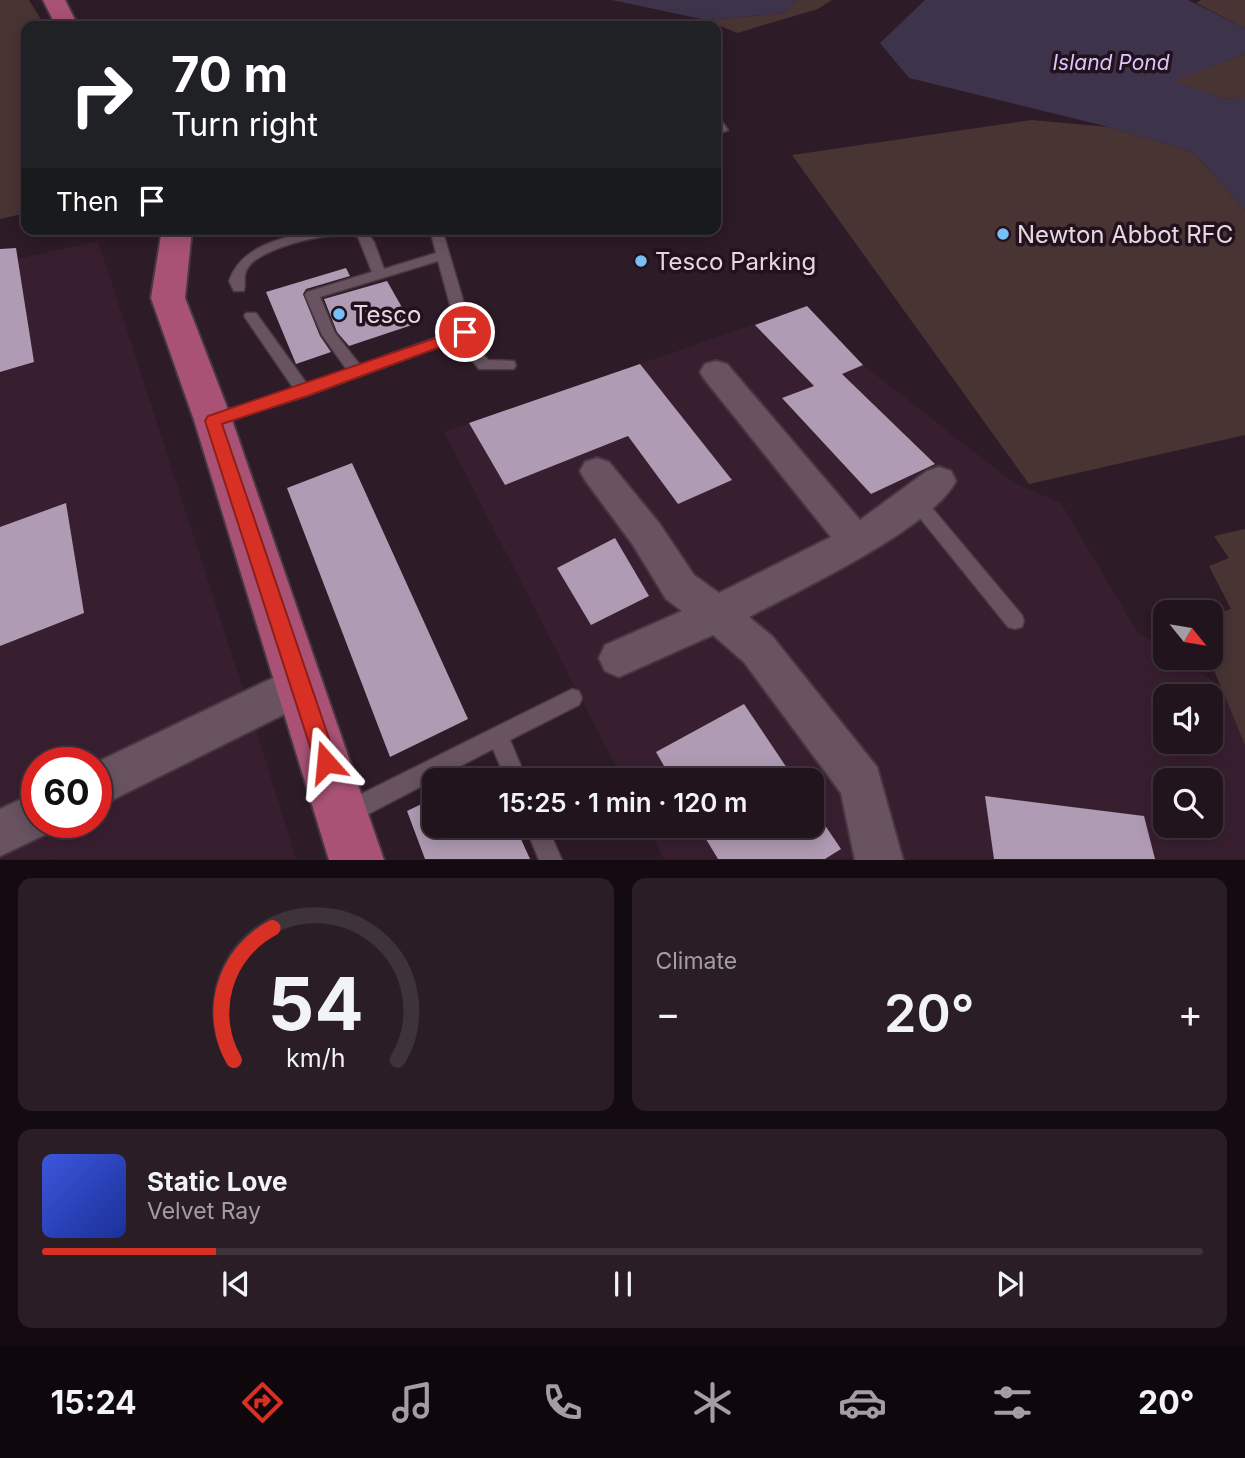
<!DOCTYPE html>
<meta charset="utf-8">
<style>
body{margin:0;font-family:Inter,sans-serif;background:#2a1d26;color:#f1f3f6;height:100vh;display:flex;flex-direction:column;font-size:26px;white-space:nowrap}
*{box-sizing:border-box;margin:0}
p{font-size:23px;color:#a29ea4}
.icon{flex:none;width:38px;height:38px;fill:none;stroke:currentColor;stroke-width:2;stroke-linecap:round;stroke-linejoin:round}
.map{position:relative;height:860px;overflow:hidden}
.drawer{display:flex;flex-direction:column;gap:18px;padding:18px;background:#130b10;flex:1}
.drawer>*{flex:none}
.guide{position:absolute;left:21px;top:21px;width:700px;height:214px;border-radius:14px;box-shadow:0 4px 18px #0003,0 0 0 2px #3f333b;background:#202124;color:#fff;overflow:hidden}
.needle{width:46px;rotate:120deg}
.fabs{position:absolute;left:1153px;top:600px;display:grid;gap:14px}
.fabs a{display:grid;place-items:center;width:70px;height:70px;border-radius:14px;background:#22141d;box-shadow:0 4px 18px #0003,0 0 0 2px #3f333b;font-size:35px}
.speed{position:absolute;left:21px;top:747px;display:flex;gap:14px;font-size:35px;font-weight:700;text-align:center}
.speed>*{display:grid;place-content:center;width:91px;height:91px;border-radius:50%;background:#22141d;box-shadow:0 4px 18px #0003,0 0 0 2px #3f333b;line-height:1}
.speed .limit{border:10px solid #d22;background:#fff;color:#111}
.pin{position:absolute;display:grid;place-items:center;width:60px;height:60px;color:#fff;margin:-30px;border:4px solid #fff;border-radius:50%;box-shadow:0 2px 7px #0007}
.me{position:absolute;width:77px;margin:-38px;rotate:342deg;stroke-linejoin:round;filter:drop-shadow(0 0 5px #0008)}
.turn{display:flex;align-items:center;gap:24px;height:147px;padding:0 35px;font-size:32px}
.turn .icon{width:91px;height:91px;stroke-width:2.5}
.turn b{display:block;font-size:49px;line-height:60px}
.then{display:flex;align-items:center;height:66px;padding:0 35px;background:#0003;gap:14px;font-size:26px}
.big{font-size:52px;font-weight:600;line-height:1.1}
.drawer .widget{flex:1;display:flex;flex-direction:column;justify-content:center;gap:10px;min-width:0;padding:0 24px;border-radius:14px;background:#2a1d26}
.drawer .dial{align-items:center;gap:0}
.dial svg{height:182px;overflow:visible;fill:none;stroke:#3f333b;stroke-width:7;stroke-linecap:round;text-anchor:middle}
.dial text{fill:#f1f3f6;stroke:none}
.song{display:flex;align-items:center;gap:21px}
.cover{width:84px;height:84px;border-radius:10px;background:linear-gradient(135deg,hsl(230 70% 55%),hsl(230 70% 35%))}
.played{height:7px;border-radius:4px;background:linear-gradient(90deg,#d93025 15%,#3f333b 15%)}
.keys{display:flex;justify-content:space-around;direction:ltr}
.heat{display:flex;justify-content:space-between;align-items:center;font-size:38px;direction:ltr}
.drawer .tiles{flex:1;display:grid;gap:18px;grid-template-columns:1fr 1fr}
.widget:last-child{grid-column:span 2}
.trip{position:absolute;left:422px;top:768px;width:402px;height:70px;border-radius:14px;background:#22141d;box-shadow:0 4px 18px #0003,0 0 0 2px #3f333b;font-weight:600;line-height:70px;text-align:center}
.tab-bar{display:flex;height:112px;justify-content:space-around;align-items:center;background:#0e080c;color:#a29ea4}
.tab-bar .icon{width:49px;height:49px}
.tab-bar .selected{color:#d93025}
.tab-bar b{font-size:32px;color:#f1f3f6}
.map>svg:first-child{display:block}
.built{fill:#381f30;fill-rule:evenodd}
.green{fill:#493434}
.water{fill:#3d344c}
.building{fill:#af9bb3}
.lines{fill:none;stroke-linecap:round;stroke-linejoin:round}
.service-casing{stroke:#473842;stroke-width:3}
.minor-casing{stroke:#473842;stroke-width:4}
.primary-casing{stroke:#473842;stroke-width:4}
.service{fill:#695361;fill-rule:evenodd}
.minor{fill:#695361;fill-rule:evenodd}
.primary{fill:#a95275;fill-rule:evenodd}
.route{fill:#d93025;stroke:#8d1f18;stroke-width:2}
.poi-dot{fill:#77bff7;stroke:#23111d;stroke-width:2.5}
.labels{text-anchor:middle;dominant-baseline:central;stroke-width:7;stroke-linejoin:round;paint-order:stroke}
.far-water-label{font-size:21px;font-style:italic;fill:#d9c7fa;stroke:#23111d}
.poi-label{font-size:24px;fill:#e5d8e0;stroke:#23111d;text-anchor:start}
</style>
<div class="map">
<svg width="1245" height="860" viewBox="0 0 1245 860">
<rect width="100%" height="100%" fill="#2d1b27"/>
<!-- built -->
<g class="built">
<path d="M 98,241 L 253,720 L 296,859 L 0,859 L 0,263 ZM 37,763 L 96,763 L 96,822 L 37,822 Z"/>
<path d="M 807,306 L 863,365 L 1014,483 L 1061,503 L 1137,632 L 1165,650 L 1166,658 L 1178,658 L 1221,686 L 1245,745 L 1245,859 L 664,859 L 647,826 L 812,826 L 812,780 L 623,780 L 444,432 ZM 1166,696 L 1211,696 L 1211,742 L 1166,742 ZM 1166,780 L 1211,780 L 1211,826 L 1166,826 Z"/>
</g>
<!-- green -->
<g class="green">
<path d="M 0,0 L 29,0 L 45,26 L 26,26 L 26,213 L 0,219 Z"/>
<path d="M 797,0 L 832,0 L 818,9 L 737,33 L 706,20 L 783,13 Z"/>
<path d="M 1201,0 L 1245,0 L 1245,28 L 1196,3 Z"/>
<path d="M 1245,54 L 1245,97 L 1225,99 L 1172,81 Z"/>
<path d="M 1031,120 L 1109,127 L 1193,152 L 1245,210 L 1245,435 L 1029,484 L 792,155 Z"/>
<path d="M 1245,529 L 1245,745 L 1209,658 L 1211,616 L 1231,609 L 1209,566 L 1229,558 L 1214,536 Z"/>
</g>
<!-- water -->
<g class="water">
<path d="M 612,0 L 797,0 L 783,13 L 706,20 Z"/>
<path d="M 925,0 L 1188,0 L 1245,28 L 1245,54 L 1173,81 L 1225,99 L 1245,97 L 1245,210 L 1193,152 L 1109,127 L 909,78 L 880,43 Z"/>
</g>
<!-- building -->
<g class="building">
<path d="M 16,248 L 34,362 L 0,372 L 0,249 Z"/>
<path d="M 346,268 L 350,276 L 306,289 L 303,294 L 320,336 L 331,352 L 296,364 L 266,292 Z"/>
<path d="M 387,281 L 412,325 L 349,346 L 337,332 L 324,299 Z"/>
<path d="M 807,306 L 863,365 L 842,374 L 935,464 L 871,494 L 782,398 L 814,386 L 755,325 Z"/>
<path d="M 640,364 L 732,480 L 678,504 L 628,436 L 505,485 L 469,423 Z"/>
<path d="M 352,463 L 468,719 L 390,757 L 287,488 Z"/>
<path d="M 66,503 L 84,613 L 0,646 L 0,527 Z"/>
<path d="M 615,538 L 649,596 L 591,625 L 557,568 Z"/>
<path d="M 744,704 L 795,780 L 672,780 L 656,752 Z"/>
<path d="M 985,796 L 1144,816 L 1155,859 L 994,859 Z"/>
<path d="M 434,798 L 434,826 L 515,826 L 530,859 L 425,859 L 407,811 Z"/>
<path d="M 812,806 L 841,849 L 825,859 L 718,859 L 698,826 L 812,826 Z"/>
</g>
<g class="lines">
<!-- service casing -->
<g class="service-casing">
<g id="service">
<path d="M 716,118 L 720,119 L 728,130 L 716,135 Z"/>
<path d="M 324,229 L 366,231 L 374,242 L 384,269 L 436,253 L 430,229 L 442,229 L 477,347 L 488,360 L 514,361 L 516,365 L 514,369 L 479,369 L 465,352 L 460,339 L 309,395 L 213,426 L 207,424 L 205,420 L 207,416 L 294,389 L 246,319 L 244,316 L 246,313 L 256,313 L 307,384 L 347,370 L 322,335 L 305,295 L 307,292 L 372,272 L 358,237 C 337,228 262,248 249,266 C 242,275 246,283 244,291 L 234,291 L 229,281 C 243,242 288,237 324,229 ZM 438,261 L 457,330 L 360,365 L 335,333 L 320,297 Z"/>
<path d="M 917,495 L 923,497 L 1022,615 L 1024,621 L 1022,627 L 1015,629 L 1008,627 L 911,507 L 909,502 L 911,497 Z"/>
<path d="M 572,689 L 579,691 L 582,698 L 579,705 L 510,740 L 527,780 L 506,780 L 493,749 L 355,821 L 347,824 L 339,821 L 336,813 L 339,805 Z"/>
<path d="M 525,826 L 547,826 L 562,860 L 539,860 Z"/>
</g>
</g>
<!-- minor casing -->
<g class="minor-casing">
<g id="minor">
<path d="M 716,361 L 727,364 L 860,520 L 927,471 L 939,467 L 951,471 L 956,481 C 931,529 799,590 749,617 L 772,636 L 877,767 L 903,860 L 855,860 L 841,793 L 744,662 L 713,635 L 619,677 L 605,671 L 599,658 L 605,645 L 682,611 L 666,599 L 633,545 L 585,480 L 580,471 L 585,462 L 597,458 L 609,462 L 659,523 L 694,575 L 719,593 L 831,537 L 705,380 L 700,372 L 705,364 Z"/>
<path d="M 300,665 L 315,671 L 321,685 L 315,699 L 96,808 L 95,763 Z"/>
<path d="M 37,792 L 37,822 L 57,822 L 53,831 L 0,856 L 0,809 Z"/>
</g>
</g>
<!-- primary casing -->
<g class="primary-casing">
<g id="primary">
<path d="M 43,0 L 65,0 L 78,26 L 56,26 Z"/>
<path d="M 162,229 L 192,229 L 185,298 L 232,420 L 384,860 L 329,860 L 194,420 L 151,298 Z"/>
</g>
</g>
<!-- service -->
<use href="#service" class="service"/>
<!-- minor -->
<use href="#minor" class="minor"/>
<!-- primary -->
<use href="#primary" class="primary"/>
</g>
<!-- route -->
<path class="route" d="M 465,328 L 472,332 L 470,336 L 310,395 L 222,424 L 337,762 L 334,770 L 326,773 L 319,770 L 315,762 L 205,421 L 208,416 Z"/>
<!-- markers -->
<g class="poi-dot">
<circle cx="1003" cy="234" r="7"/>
<circle cx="641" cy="261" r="7"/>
<circle cx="339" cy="314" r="7"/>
</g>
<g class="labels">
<!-- far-water labels -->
<g class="far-water-label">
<text x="1111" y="62">Island Pond</text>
</g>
<!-- poi labels -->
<g class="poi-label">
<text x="1017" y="234">Newton Abbot RFC</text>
<text x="655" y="261">Tesco Parking</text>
<text x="353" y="314">Tesco</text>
</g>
</g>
</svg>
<div class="fabs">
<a><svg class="needle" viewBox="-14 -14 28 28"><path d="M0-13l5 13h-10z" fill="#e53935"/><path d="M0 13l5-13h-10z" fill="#a29ea4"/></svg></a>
<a><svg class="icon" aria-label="sound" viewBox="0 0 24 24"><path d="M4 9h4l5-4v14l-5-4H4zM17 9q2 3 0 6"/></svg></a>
<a><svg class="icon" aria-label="search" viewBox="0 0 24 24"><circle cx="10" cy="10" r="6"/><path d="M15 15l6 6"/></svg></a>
</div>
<div class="speed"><div class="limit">60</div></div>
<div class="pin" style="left:465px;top:332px;background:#d93025"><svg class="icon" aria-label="arrive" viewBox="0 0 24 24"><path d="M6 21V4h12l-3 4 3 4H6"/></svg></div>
<svg class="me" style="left:326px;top:762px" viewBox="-20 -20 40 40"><path d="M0-17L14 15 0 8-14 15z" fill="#d93025" stroke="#fff" stroke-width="4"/></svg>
<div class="trip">15:25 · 1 min · 120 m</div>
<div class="guide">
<div class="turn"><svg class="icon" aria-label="right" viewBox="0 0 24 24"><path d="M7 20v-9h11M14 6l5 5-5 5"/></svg><div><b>70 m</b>Turn right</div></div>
<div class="then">Then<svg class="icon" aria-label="arrive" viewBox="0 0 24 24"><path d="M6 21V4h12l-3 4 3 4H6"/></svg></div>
</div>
</div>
<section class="drawer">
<div class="tiles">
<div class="widget dial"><svg viewBox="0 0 100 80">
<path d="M14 69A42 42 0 1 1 86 69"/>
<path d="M14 69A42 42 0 0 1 31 11" stroke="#d93025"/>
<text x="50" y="56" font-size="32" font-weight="700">54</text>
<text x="50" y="72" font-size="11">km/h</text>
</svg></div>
<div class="widget"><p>Climate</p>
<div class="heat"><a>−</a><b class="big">20°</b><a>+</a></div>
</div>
<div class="widget">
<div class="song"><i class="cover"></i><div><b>Static Love</b><p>Velvet Ray</p></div></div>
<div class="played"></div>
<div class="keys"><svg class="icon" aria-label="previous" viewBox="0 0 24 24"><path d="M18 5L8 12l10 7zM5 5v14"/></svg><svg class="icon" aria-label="pause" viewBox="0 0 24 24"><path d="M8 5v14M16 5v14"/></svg><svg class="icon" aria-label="next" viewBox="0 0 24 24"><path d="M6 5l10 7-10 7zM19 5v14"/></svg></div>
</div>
</div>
</section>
<nav class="tab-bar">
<b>15:24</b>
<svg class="icon selected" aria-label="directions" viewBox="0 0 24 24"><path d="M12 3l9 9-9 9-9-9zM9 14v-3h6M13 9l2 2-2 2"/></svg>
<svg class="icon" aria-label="music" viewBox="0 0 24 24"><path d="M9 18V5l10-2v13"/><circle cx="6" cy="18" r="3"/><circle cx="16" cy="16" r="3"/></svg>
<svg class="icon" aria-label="phone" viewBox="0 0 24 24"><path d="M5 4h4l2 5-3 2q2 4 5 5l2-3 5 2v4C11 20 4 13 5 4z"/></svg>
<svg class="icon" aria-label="climate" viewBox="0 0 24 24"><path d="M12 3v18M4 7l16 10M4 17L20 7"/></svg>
<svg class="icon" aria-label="car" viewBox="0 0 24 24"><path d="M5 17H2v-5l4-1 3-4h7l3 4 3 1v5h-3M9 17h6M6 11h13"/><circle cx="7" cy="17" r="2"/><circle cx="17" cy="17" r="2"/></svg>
<svg class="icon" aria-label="filters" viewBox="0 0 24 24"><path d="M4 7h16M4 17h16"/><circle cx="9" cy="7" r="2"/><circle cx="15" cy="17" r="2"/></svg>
<b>20°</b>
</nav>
